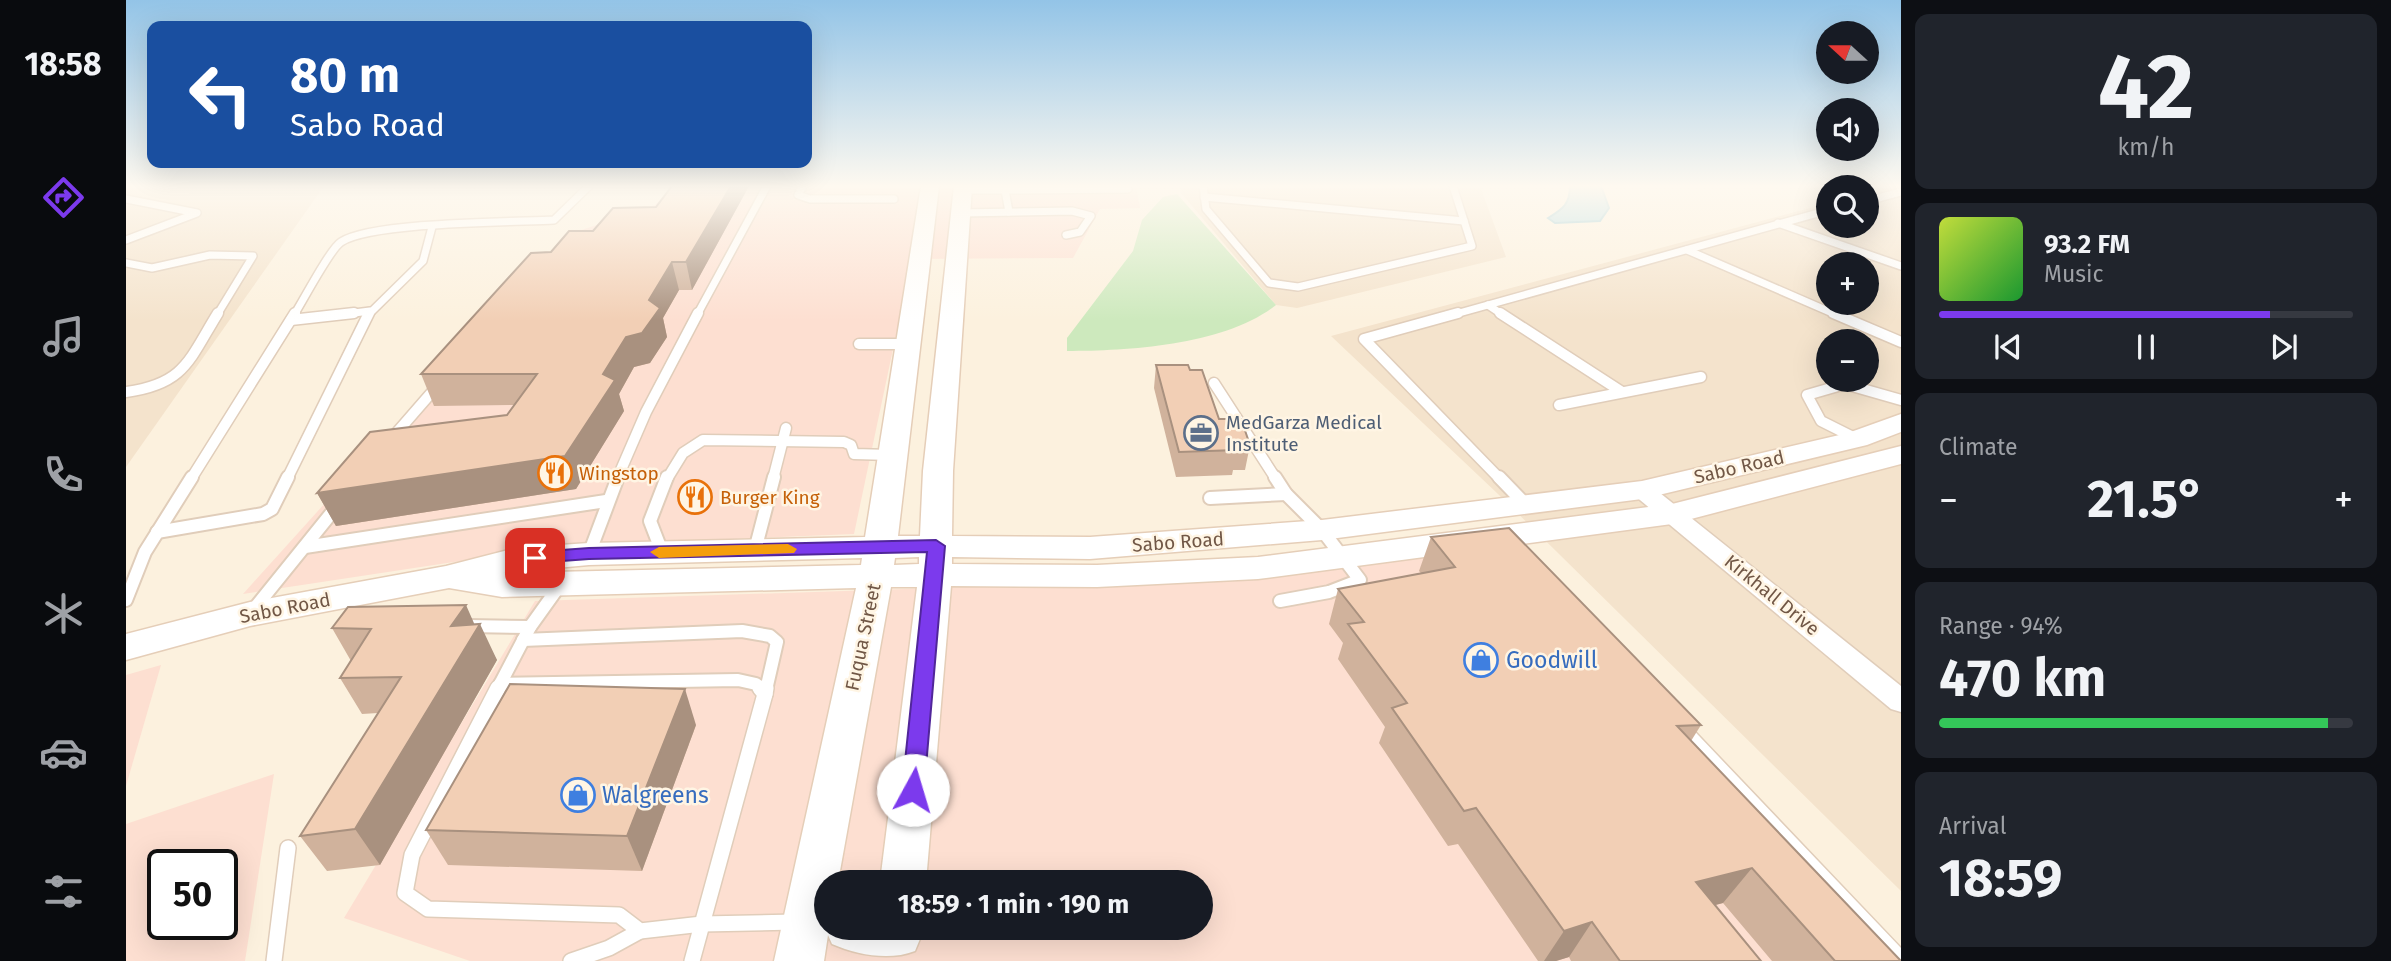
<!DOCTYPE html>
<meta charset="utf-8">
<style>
body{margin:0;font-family:"Fira Sans",sans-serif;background:#20242c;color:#f1f3f6;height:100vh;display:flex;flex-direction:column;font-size:26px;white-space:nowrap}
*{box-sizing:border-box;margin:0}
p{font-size:23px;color:#9ea1a6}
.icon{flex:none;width:38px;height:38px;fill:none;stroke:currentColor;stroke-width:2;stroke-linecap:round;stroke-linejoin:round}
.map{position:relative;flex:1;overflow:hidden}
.drawer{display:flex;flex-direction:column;gap:14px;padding:14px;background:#0d0f14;width:490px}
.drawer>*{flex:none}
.guide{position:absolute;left:21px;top:21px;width:665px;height:147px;border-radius:14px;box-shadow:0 7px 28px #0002;background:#1a4fa0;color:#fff;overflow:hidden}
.needle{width:46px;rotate:291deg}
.fabs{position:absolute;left:1690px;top:21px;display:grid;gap:14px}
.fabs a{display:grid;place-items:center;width:63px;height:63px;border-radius:50%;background:#171b24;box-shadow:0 7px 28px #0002;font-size:35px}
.speed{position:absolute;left:21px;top:849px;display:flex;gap:14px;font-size:35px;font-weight:700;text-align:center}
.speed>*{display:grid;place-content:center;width:91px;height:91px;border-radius:50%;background:#171b24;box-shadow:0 7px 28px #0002;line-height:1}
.speed .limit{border:4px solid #111;border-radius:10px;background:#fff;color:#111}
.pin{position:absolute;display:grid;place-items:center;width:60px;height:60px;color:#fff;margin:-30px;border-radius:14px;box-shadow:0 4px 10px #0006}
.me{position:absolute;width:77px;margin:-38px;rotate:6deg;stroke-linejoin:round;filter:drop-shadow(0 0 5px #0008)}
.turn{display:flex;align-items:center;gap:24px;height:147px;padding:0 28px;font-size:32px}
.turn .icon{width:91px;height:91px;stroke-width:2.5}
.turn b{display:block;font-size:49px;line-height:60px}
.big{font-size:52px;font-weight:700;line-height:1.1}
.drawer .widget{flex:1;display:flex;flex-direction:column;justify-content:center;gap:10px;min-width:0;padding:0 24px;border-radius:14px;background:#20242c}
.drawer .dial{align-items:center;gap:0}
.dial b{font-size:91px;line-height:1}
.song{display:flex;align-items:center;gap:21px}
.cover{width:84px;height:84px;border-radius:10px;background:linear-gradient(135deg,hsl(70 70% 55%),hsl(130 70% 35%))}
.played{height:7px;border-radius:4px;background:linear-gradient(90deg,#7c3aed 80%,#363941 80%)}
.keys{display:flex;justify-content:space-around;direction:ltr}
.heat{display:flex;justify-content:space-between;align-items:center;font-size:38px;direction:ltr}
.charge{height:10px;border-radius:5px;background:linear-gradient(90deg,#34c759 94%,#363941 0)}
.trip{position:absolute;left:688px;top:870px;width:399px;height:70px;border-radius:35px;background:#171b24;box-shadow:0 7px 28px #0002;font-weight:700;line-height:70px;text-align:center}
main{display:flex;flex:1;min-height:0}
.menu{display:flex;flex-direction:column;width:126px;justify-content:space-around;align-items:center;background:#090b0e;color:#9ea1a6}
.menu .icon{width:49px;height:49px}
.menu .on{color:#7c3aed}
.menu b{font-size:32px;color:#f1f3f6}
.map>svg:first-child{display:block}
.residential{fill:#f4e3cc;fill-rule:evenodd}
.commercial{fill:#fddfd1;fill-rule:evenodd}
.green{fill:#cde9bd}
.water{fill:#b3dce5;stroke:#99cbd7;stroke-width:2}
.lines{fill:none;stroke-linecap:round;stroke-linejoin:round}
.lane-far3-casing{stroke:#e0cdba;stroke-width:10}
.lane-far2-casing{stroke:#e0cdba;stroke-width:13}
.lane-far1-casing{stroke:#e0cdba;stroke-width:16}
.lane-casing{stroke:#e0cdba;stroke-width:18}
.street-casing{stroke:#e0cdba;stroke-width:3}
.secondary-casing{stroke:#e5ceb8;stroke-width:3}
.lane-far3{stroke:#fff;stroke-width:7}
.lane-far2{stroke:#fff;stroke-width:10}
.lane-far1{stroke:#fff;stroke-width:12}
.lane{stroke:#fff;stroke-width:15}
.street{fill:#fff;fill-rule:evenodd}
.secondary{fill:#fff;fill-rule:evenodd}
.wall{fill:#d0b29c}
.shaded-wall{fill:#a9917f}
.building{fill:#f2cfb5;stroke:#a9917f;stroke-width:2}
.route{fill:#7c3aed;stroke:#51269a;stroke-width:2}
.slow{fill:#f59e0b}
.labels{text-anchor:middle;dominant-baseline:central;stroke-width:5;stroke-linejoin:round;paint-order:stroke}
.service-label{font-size:19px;fill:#4e5e75;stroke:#fff5e4;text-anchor:start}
.street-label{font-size:19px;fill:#715746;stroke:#fff5e4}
.food-label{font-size:19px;fill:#c56008;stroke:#fff5e4;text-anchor:start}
.near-shop-label{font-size:23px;fill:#366cbe;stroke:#fff5e4;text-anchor:start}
</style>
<main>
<nav class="menu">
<b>18:58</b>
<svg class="icon on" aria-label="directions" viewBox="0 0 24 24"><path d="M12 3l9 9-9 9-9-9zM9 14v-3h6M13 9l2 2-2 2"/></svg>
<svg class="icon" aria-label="music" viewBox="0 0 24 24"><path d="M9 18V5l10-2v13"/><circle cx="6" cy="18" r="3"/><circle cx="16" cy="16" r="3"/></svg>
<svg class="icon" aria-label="phone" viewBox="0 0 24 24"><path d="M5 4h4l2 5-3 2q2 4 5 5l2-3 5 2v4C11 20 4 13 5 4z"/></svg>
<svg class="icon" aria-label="climate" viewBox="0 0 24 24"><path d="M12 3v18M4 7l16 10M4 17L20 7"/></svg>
<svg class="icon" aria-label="car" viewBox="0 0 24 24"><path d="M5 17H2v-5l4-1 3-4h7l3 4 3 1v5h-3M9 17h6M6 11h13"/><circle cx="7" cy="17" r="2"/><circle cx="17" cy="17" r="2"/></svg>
<svg class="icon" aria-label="filters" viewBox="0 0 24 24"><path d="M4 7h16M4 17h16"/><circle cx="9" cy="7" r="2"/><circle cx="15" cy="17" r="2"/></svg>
</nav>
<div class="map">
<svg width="1775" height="961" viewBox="0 0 1775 961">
<rect width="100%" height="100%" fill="#fcf1de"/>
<!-- residential -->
<g class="residential">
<path d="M 0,186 L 198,186 L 0,467 Z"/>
<path d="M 1056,186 L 1354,186 L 1380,257 L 1171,308 L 1150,305 L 1055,193 Z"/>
<path d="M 1765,186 L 1775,186 L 1775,891 L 1372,494 L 1205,336 L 1703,203 L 1703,226 L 1741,226 L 1741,193 ZM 1703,264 L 1741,264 L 1741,303 L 1703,303 ZM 1703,341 L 1741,341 L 1741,380 L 1703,380 Z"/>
</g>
<!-- commercial -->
<g class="commercial">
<path d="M 546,186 L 1010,186 L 1014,208 L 974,209 L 947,258 L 786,259 L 728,534 L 434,546 L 117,594 L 441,235 L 529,205 Z"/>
<path d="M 1366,550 L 1760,961 L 344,961 L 218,918 L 409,601 L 1117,578 ZM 700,882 L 1074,882 L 1074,928 L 700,928 Z"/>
<path d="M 35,665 L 0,786 L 0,675 Z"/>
<path d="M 148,774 L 119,961 L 0,961 L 0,824 ZM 37,864 L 96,864 L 96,924 L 37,924 Z"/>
</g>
<!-- green -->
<path class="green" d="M 1051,194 L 1150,305 C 1100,345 1003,351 941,351 L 941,338 L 1007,251 L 1016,220 L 1037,197 Z"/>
<!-- water -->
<path class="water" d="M 1444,186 L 1475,186 L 1483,208 L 1474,221 L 1429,223 L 1422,218 C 1437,209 1444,204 1444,186 Z"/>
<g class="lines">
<!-- lane-far3 casing -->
<g class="lane-far3-casing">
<g id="lane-far3">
<path d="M 677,186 L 672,195 L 684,199 L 768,199"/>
<path d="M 880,186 L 879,190 L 1002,189 L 1001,186"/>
<path d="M 1077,186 L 1080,209 L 1143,283 L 1172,287 L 1346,246 L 1327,186"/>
<path d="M 836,190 L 879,190 L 883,212"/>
<path d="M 1078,197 L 1338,221"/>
<path d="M 0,199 L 71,213 L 0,240"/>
<path d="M 1741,201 L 1775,192"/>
<path d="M 836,213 L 946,211 L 965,216 L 954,232 L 940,235"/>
<path d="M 1652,223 L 1775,266"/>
<path d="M 1561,250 L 1711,315"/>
<path d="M 0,263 L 26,268 L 84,255 L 127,256 L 91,315"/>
<path d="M 1362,305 L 1377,315"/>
<path d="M 168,315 C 177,301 204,249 215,242 C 246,222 385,222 428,220 L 463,186"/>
<path d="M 212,315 L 244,311"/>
<path d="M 242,315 L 297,261 L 306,227"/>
<path d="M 571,315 L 641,186"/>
<path d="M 1326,315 L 1703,210"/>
</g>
</g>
<!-- lane-far2 casing -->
<g class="lane-far2-casing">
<g id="lane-far2">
<path d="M 1332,313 L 1238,339 L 1374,479"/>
<path d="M 1374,313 L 1496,392"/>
<path d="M 1707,313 L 1775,342"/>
<path d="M 165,320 L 228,313"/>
<path d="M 733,344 L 782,344"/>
<path d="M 1088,383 L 1150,479"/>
<path d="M 0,392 C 59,384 63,360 92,313"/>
<path d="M 1433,405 L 1575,377"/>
<path d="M 266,438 L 313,384"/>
<path d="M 1731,439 L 1695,421 L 1681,395 L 1719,384 L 1775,400"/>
<path d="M 65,479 L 169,313"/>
<path d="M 161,479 L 243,313"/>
<path d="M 491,479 L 520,412 L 572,313"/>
<path d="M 541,479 L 557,453 L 577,440 L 718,442 L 725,445 L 728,454 L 765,455"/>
<path d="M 647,479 L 660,428"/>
</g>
</g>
<!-- lane-far1 casing -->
<g class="lane-far1-casing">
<g id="lane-far1">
<path d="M 1149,477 L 1160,494 L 1196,530 L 1234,580 L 1203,592 L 1154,601"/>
<path d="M 1373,477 L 1400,505"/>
<path d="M 1084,498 L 1160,494"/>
<path d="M 31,532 L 137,514 L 146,509 L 162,477"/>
<path d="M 179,547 L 480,501"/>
<path d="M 629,550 L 648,477"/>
<path d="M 536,552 L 524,521 L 541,477"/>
<path d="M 463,554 L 492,477"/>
<path d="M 0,600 L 19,552 L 66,477"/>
<path d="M 128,609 L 212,505"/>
<path d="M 342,626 L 404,627 L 434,585"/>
<path d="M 397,640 L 616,631 L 644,636 L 651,642 L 640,690"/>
<path d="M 374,684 L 612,680 L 630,684 L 635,690"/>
<path d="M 371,690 L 404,627"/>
</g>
</g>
<!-- lane casing -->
<g class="lane-casing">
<g id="lane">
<path d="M 372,688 L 286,855 L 279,893 L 302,909 L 493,915 L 514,931 L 576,924 L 669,922"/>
<path d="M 639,694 L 640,688"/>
<path d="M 1556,729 L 1775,959"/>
<path d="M 148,961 L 162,848"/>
<path d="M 445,961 L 483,948 L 514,931"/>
<path d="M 566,961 L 639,694 L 634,688"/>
</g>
</g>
<!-- street casing -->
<g class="street-casing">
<path id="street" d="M 1516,484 L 1524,485 L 1775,686 L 1775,712 L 1765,709 L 1508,495 L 1505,490 Z"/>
</g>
<!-- secondary casing -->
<g class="secondary-casing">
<path id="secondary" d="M 795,186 L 813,186 L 772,536 L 794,536 L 797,471 L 828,186 L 846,186 L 827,471 L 826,536 L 964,537 L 1196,520 L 1516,481 L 1722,433 L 1775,414 L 1775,432 L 1741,445 L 1516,499 L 1196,540 L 964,559 L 826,557 L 826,564 L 971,565 L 1132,557 L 1546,504 L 1775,446 L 1775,464 L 1546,524 L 1132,579 L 971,587 L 825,586 L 800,882 L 754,882 L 791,587 L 765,587 L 712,882 L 700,882 L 700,928 L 793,928 L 796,934 L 789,951 C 763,961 732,955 706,944 L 702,935 L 698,961 L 648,961 L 730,588 L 376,597 L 323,588 L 124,626 L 0,660 L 0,634 L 124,602 L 320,566 L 390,548 L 463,543 L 739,537 ZM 793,557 L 793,564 L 768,565 L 769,558 ZM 736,558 L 735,565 L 377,573 L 463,565 Z"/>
</g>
<!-- lane-far3 -->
<use href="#lane-far3" class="lane-far3"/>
<!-- lane-far2 -->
<use href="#lane-far2" class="lane-far2"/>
<!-- lane-far1 -->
<use href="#lane-far1" class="lane-far1"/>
<!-- lane -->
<use href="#lane" class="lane"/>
<!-- street -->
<use href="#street" class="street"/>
<!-- secondary -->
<use href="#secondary" class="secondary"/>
</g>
<!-- wall -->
<g class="wall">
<path d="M 546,186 L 623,186 L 566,290 L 553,290 L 537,318 L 541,337 L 524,363 L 508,367 L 493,394 L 498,411 L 450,489 L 210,526 L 191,493 L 381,415 L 388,405 L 308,406 L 295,374 L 425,252 L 467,231 L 530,207 Z"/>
<path d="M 1030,365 L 1064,370 L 1093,419 L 1124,445 L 1119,470 L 1107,470 L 1106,475 L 1050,477 L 1028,388 Z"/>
<path d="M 1305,537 L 1575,725 L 1565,741 L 1775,961 L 1646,961 L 1597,903 L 1589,905 L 1635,961 L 1445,961 L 1443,957 L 1430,961 L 1412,961 L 1332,844 L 1322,846 L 1253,743 L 1259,727 L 1212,659 L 1217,643 L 1203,624 L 1212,589 L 1295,573 L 1293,571 Z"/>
<path d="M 349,624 L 371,660 L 254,865 L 201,871 L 174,836 L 252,713 L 236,714 L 214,678 L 225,661 L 206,628 Z"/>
<path d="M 570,725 L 516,871 L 322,865 L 300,830 Z"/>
</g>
<!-- shaded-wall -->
<g class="shaded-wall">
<path d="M 605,186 L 623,186 L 566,290 L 560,262 Z"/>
<path d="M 546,262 L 553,290 L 537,318 L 541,337 L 524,363 L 508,367 L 493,394 L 498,411 L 450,489 L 210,526 L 191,493 L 482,391 L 477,374 Z"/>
<path d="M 340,605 L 351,630 L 354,624 L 371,660 L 254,865 L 229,829 L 325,626 Z"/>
<path d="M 559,689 L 570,725 L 516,871 L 501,836 Z"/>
<path d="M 1626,868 L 1597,903 L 1543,917 L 1570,882 Z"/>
<path d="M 1466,922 L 1443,957 L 1430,961 L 1418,961 L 1438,931 Z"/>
</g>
<!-- building -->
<g class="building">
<path d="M 546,186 L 605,186 L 560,262 L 546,262 L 523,300 L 534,308 L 516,333 L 500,337 L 477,374 L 489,380 L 439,456 L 191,493 L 244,432 L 381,415 L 411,374 L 295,374 L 405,253 L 425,252 L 443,231 L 467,231 L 487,208 L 530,207 Z"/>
<path d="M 1030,365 L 1062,365 L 1064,370 L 1076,370 L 1093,419 L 1115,419 L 1124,445 L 1109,445 L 1111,450 L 1053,452 Z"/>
<path d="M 1383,528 L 1575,725 L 1551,726 L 1775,961 L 1709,961 L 1626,868 L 1570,882 L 1635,961 L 1494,961 L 1466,922 L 1438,931 L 1350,808 L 1338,811 L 1266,708 L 1281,703 L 1222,624 L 1238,622 L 1212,589 L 1329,567 L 1305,537 Z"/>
<path d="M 340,605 L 325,626 L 354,624 L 229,829 L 174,836 L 275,677 L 214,678 L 245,629 L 206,628 L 222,607 Z"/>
<path d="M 384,684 L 559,689 L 501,836 L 300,830 Z"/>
</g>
<!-- sky -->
<linearGradient id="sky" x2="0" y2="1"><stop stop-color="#93c4e7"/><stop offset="0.58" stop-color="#fef9f0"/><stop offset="1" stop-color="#fef9f0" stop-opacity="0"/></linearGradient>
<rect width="1775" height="321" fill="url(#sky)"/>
<!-- route -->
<path class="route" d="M 810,540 L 819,546 L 798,790 L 795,796 L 787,799 L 779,796 L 776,790 L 801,552 L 463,559 L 409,563 L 400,558 L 409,552 L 463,548 Z"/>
<!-- slow -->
<path class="slow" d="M 662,544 L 671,549 L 668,553 L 533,558 L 524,552 L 533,547 Z"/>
<!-- icons -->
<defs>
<g id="office-ring" transform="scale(1.75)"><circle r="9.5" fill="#fff5e4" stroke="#5c6f8a" stroke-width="1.5"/><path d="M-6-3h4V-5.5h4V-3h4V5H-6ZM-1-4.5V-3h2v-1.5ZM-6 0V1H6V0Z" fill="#5c6f8a"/></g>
<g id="restaurant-ring" transform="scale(1.75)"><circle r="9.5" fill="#fff5e4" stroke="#e8710a" stroke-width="1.5"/><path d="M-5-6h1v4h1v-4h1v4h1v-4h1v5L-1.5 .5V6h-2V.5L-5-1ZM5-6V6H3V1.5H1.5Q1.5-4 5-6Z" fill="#e8710a"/></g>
<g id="shop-ring" transform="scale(1.75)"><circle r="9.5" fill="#fff5e4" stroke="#3f7fe0" stroke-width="1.5"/><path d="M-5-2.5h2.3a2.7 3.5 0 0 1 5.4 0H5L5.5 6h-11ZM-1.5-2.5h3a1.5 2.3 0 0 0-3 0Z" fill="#3f7fe0"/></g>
</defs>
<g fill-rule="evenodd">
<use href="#office-ring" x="1075" y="433"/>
<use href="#restaurant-ring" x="429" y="473"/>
<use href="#restaurant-ring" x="569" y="497"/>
<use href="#shop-ring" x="1355" y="660"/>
<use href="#shop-ring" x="452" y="795"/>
</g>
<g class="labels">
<!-- service labels -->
<g class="service-label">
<text x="1100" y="422">MedGarza Medical<tspan x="1100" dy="22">Institute</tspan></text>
</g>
<!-- street labels -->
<g class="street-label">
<text transform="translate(1613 467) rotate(-13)">Sabo Road</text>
<text transform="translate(1052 542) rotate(-4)">Sabo Road</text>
<text transform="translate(1646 595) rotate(39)">Kirkhall Drive</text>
<text transform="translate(159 608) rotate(-11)">Sabo Road</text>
<text transform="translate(737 637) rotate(-78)">Fuqua Street</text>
</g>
<!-- food labels -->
<g class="food-label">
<text x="453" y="473">Wingstop</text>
<text x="594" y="497">Burger King</text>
</g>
<!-- near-shop labels -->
<g class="near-shop-label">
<text x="1380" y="660">Goodwill</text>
<text x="476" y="795">Walgreens</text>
</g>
</g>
</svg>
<div class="fabs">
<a><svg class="needle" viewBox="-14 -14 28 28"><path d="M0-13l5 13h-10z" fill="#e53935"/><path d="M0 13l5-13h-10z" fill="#9ea1a6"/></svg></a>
<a><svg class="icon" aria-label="sound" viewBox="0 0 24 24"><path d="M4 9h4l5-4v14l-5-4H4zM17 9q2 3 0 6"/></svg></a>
<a><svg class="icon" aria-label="search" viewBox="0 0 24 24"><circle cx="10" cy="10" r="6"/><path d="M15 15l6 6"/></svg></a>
<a>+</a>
<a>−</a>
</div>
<div class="speed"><div class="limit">50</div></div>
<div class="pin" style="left:409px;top:558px;background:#d93025"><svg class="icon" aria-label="arrive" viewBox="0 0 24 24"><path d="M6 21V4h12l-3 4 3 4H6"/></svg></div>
<svg class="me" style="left:787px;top:790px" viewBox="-20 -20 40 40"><circle r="19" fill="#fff"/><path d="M0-13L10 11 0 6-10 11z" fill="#7c3aed"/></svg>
<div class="trip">18:59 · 1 min · 190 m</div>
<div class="guide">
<div class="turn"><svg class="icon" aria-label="left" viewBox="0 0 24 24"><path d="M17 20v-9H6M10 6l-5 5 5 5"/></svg><div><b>80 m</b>Sabo Road</div></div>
</div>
</div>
<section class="drawer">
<div class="widget dial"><b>42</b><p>km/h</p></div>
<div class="widget">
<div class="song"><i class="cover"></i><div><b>93.2 FM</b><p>Music</p></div></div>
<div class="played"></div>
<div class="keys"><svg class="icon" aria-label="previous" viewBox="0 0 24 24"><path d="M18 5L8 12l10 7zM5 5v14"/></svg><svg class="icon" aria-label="pause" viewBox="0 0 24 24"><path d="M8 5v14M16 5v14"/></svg><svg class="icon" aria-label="next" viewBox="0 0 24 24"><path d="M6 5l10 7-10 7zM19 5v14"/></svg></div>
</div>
<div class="widget"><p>Climate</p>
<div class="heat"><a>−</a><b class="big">21.5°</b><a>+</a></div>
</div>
<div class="widget"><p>Range · 94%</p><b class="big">470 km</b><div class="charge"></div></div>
<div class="widget"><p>Arrival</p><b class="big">18:59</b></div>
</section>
</main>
